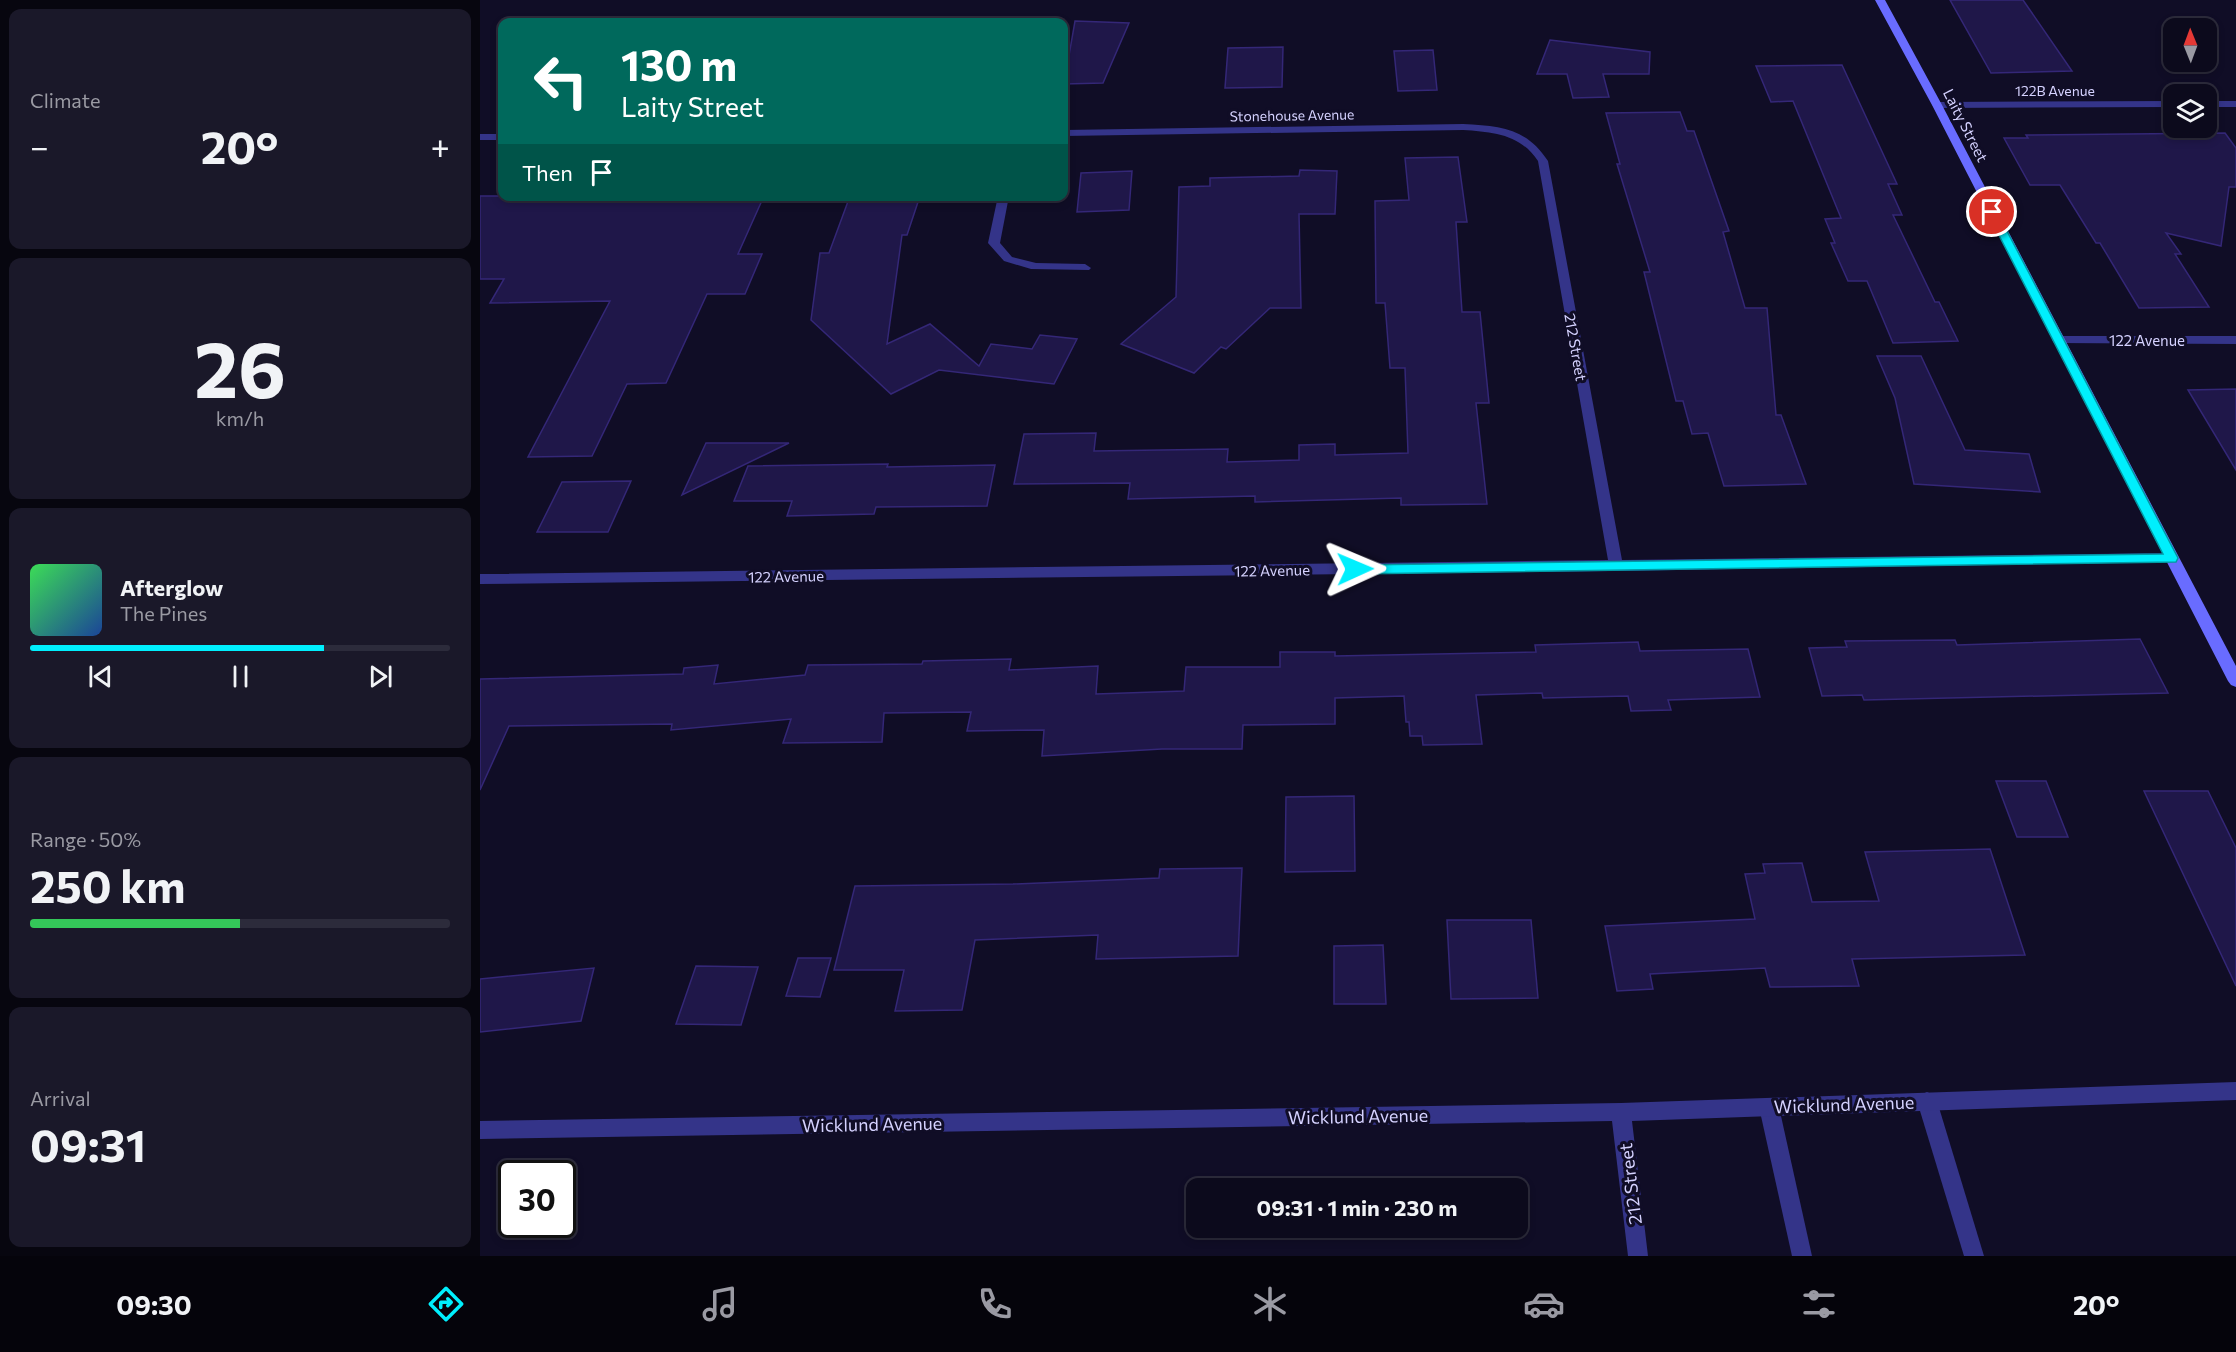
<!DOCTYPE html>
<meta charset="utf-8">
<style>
body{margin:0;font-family:Commissioner,sans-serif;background:#1a1829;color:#f1f3f6;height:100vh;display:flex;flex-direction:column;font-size:22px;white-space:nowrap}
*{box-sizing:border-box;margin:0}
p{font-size:20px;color:#9a9aa3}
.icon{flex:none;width:33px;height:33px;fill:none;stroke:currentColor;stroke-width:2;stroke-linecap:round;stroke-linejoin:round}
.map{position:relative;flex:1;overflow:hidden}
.panel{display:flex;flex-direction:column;gap:9px;padding:9px;background:#07060f;width:480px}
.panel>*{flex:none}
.banner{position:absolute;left:18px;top:18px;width:570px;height:183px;border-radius:12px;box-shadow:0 3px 9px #0003,0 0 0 2px #2c2b3b;background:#00695c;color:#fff;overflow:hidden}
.needle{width:39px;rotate:359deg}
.controls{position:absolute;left:1683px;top:18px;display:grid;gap:12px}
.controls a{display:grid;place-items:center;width:54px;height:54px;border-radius:12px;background:#0c0a1c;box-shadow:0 3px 9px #0003,0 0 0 2px #2c2b3b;font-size:30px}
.speed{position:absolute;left:18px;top:1160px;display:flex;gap:12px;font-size:30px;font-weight:700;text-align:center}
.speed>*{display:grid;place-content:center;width:78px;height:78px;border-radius:50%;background:#0c0a1c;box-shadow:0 3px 9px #0003,0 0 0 2px #2c2b3b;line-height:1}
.speed .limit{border:3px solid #111;border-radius:9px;background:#fff;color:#111}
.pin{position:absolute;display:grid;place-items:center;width:51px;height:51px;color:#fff;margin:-26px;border:3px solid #fff;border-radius:50%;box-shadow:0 2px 6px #0007}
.me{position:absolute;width:66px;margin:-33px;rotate:89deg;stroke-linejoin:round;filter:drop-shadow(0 0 4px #0008)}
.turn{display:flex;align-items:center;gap:21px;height:126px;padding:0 24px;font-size:27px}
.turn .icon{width:78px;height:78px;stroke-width:2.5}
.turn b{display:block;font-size:42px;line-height:51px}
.then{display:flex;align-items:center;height:57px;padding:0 24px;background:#0003;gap:12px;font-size:22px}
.big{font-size:45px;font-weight:700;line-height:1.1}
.panel .tile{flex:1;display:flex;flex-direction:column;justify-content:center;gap:9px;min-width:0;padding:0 21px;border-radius:12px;background:#1a1829}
.panel .dial{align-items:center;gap:0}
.dial b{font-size:78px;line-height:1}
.song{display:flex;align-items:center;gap:18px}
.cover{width:72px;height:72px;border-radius:9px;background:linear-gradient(135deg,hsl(130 70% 55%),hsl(220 70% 35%))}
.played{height:6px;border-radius:3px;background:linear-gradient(90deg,#00effd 70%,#2c2b3b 70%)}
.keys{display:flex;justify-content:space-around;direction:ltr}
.heat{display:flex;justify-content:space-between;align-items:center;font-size:33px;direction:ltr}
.charge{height:9px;border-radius:4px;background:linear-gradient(90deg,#34c759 50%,#2c2b3b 0)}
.trip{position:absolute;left:706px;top:1178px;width:342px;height:60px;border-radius:12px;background:#0c0a1c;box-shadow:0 3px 9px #0003,0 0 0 2px #2c2b3b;font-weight:700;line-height:60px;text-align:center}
.tab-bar{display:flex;height:96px;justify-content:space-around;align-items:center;background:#05040b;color:#9a9aa3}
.tab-bar .icon{width:42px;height:42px}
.tab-bar .active{color:#00effd}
.tab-bar b{font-size:27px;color:#f1f3f6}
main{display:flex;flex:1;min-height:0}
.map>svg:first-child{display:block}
.building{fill:#1f1749;stroke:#342777;stroke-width:1.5}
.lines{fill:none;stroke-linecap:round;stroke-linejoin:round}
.lane{fill:#343489;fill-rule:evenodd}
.street{fill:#343489;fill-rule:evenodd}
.secondary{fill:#696cff;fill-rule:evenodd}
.route{fill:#00effd;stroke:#009ba4;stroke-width:1.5}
.labels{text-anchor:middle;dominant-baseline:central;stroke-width:6;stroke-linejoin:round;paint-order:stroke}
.far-street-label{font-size:14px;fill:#d5d2ff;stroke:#100d26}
.street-label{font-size:15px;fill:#d5d2ff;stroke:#100d26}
.near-street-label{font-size:18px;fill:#d5d2ff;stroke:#100d26}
</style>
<main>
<section class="panel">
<div class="tile"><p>Climate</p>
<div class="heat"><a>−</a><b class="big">20°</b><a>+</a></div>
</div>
<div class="tile dial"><b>26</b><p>km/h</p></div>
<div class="tile">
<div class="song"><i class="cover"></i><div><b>Afterglow</b><p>The Pines</p></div></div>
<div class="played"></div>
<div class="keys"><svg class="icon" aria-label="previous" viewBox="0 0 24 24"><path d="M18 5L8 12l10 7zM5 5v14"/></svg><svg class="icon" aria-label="pause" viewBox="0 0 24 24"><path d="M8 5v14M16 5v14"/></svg><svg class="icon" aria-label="next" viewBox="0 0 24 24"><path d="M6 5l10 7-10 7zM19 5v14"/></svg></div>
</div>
<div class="tile"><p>Range · 50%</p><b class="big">250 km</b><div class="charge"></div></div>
<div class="tile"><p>Arrival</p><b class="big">09:31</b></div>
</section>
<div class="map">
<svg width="1756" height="1256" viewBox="0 0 1756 1256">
<rect width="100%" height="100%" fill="#100d26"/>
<!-- building -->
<g class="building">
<path d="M 1470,0 L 1543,0 L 1592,71 L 1511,73 Z"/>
<path d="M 595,21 L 649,23 L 623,83 L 584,84 Z"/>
<path d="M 1070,40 L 1170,52 L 1169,74 L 1123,74 L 1129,97 L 1093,98 L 1087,74 L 1057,74 Z"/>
<path d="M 803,47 L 802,87 L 745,88 L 748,48 Z"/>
<path d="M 953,50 L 957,90 L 918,91 L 914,51 Z"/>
<path d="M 1362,65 L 1417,184 L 1408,184 L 1422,215 L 1413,215 L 1455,302 L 1459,302 L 1478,341 L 1413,343 L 1387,281 L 1368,281 L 1351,243 L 1355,243 L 1345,219 L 1361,218 L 1313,101 L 1291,102 L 1276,66 Z"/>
<path d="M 1200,112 L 1207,131 L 1214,131 L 1249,231 L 1243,232 L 1265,308 L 1287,308 L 1296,415 L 1301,415 L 1326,484 L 1244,486 L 1228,433 L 1212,434 L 1203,401 L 1196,401 L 1164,272 L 1170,272 L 1137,164 L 1140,164 L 1126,113 Z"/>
<path d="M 1745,133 L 1756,148 L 1756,187 L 1749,187 L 1741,246 L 1686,233 L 1701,254 L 1695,254 L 1729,307 L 1659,308 L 1620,243 L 1616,243 L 1580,185 L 1550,185 L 1524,138 L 1548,138 L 1546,135 Z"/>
<path d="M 978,157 L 987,222 L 976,222 L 982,312 L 1000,312 L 1009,403 L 996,403 L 1007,504 L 921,505 L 921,498 L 775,502 L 775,496 L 648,499 L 650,483 L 534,484 L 544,434 L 616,433 L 614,451 L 748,449 L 747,462 L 819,460 L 819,445 L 855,444 L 855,455 L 928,453 L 925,368 L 910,368 L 905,303 L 896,303 L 895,201 L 929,200 L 925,158 Z"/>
<path d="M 820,170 L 857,171 L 855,214 L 819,214 L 821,308 L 790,308 L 746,349 L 741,347 L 714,373 L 641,344 L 696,297 L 699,187 L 730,186 L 730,178 L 819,176 Z"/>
<path d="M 652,171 L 649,210 L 597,212 L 601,173 Z"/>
<path d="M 0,196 L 284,196 L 258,254 L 282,254 L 265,294 L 227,294 L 186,383 L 147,384 L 112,456 L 48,457 L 130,301 L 10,303 L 24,279 L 0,279 Z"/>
<path d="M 370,196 L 440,196 L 427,235 L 422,235 L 407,344 L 450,324 L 499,366 L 511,344 L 552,349 L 560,335 L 597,339 L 574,384 L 459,370 L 411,394 L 331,320 L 340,253 L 349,253 Z"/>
<path d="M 1397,356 L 1441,356 L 1485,450 L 1549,454 L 1560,492 L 1434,484 L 1415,398 Z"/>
<path d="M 1756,389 L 1756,470 L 1708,390 Z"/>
<path d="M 226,443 L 309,443 L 202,495 Z"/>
<path d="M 408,464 L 407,467 L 515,465 L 507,506 L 396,507 L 394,514 L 307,516 L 312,501 L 254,501 L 268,466 Z"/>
<path d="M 151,481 L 128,532 L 57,532 L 82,482 Z"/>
<path d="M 1660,639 L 1688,693 L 1384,700 L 1382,695 L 1342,696 L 1329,648 L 1367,647 L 1365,641 L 1475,640 L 1477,645 Z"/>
<path d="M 1158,642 L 1160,651 L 1268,649 L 1280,697 L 1188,700 L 1191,710 L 1151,711 L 1148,696 L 1063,698 L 1062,693 L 996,695 L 1002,744 L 943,745 L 942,736 L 930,736 L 929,722 L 926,722 L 924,696 L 855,698 L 855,724 L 763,725 L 762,749 L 682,749 L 562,756 L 564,730 L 487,731 L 491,712 L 404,713 L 402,742 L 303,743 L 311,719 L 191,730 L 192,724 L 29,726 L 0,790 L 0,679 L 203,674 L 204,668 L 238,665 L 234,684 L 325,675 L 328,665 L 442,664 L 443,661 L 531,659 L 529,670 L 618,666 L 616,694 L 704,691 L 706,667 L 800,667 L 800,652 L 855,652 L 855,656 L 1056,652 L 1055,645 Z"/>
<path d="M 1516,781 L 1566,781 L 1588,837 L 1537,837 Z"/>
<path d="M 1664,791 L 1728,791 L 1756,848 L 1756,986 Z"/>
<path d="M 874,796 L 875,871 L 805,872 L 806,797 Z"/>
<path d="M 1510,849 L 1545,955 L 1372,959 L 1379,986 L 1290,987 L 1285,968 L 1170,974 L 1173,989 L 1137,991 L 1125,926 L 1275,919 L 1265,874 L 1285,873 L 1283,864 L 1322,863 L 1332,902 L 1399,901 L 1385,852 Z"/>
<path d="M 762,868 L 758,956 L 616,959 L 618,935 L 495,940 L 482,1010 L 415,1011 L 424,970 L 354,970 L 375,886 L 533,884 L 679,878 L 680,869 Z"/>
<path d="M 967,920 L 1051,920 L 1058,998 L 971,999 Z"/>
<path d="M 903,945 L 906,1004 L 854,1004 L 854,946 Z"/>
<path d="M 318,958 L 351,958 L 340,997 L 306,996 Z"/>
<path d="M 216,966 L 278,967 L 261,1025 L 196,1024 Z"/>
<path d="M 114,968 L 101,1021 L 0,1032 L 0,979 Z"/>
</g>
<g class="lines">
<!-- lane -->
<g class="lane">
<path d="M 1447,1092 L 1454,1095 L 1457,1101 L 1504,1256 L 1484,1256 L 1437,1101 L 1440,1095 Z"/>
<path d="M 1289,1098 L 1296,1100 L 1299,1107 L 1332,1256 L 1312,1256 L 1279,1107 L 1282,1100 Z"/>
</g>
<!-- street -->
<g class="street">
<path d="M 1694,101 L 1694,107 L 1457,108 L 1452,105 L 1457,102 Z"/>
<rect x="1726" y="101" width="30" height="6"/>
<path d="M 983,124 C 1021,126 1046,128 1068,161 L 1142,560 L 1691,553 L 1698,558 L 1696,562 L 1136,571 L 0,584 L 0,574 L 1128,560 L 1058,161 C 1040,134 1013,132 983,130 L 584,136 L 584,130 Z"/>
<rect x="0" y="134" width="22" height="6"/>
<path d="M 518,196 L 529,196 L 520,243 L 532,257 L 556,263 L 605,264 L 611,268 L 609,270 L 551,269 L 524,261 L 508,243 Z"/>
<path d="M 1578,336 L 1756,336 L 1756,344 L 1574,343 L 1572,340 Z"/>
<path d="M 1756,1082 L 1756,1100 L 1152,1121 L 1168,1256 L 1148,1256 L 1132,1121 L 0,1139 L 0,1121 L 1141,1103 Z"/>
</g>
<!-- secondary -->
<path class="secondary" d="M 1395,0 L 1405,0 L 1462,105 L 1756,666 L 1756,687 L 1751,685 L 1748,681 L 1452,105 Z"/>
</g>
<!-- route -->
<path class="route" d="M 1512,209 L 1517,212 L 1698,558 L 1696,562 L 875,574 L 869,569 L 875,565 L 1683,554 L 1507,212 Z"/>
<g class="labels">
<!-- far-street labels -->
<g class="far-street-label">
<text x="1575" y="90">122B Avenue</text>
<text transform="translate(812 115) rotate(-1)">Stonehouse Avenue</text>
</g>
<!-- street labels -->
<g class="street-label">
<text transform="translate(1486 125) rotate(63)">Laity Street</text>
<text x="1667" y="340">122 Avenue</text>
<text transform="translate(1096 347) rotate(80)">212 Street</text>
<text transform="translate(792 570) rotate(-1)">122 Avenue</text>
<text transform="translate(306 576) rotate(-1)">122 Avenue</text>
</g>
<!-- near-street labels -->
<g class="near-street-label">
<text transform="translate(1364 1104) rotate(-2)">Wicklund Avenue</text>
<text transform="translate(878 1116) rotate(-1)">Wicklund Avenue</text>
<text transform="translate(392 1124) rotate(-1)">Wicklund Avenue</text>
<text transform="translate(1150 1184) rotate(-97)">212 Street</text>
</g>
</g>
</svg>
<div class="controls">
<a><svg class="needle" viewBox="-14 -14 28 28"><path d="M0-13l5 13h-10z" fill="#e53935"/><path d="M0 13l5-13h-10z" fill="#9a9aa3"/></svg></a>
<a><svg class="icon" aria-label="layers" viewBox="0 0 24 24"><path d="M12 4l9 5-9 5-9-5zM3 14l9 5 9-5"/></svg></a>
</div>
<div class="speed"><div class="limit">30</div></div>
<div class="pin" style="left:1512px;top:212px;background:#d93025"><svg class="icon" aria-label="arrive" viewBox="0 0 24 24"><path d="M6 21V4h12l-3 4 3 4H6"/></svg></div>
<svg class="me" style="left:875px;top:569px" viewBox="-20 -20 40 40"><path d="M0-17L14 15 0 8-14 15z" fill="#00effd" stroke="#fff" stroke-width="4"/></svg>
<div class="trip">09:31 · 1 min · 230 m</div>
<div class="banner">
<div class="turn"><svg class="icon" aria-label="left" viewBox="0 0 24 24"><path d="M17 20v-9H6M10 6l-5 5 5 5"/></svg><div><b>130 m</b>Laity Street</div></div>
<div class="then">Then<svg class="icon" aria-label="arrive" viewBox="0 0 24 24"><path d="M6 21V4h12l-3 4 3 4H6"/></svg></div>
</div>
</div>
</main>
<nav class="tab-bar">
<b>09:30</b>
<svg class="icon active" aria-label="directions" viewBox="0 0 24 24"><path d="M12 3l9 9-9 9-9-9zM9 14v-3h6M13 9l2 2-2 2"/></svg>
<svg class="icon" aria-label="music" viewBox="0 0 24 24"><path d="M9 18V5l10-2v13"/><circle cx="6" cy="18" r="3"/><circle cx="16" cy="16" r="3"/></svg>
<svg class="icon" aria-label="phone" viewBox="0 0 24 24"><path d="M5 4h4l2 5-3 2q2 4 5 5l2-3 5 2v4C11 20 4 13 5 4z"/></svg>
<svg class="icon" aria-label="climate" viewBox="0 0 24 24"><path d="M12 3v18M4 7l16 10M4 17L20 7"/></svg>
<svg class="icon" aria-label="car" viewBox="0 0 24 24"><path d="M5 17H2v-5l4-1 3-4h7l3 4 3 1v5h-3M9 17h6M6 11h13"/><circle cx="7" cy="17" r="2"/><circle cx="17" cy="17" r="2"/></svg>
<svg class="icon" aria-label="filters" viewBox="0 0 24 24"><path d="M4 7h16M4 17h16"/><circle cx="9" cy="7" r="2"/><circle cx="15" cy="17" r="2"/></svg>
<b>20°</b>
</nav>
